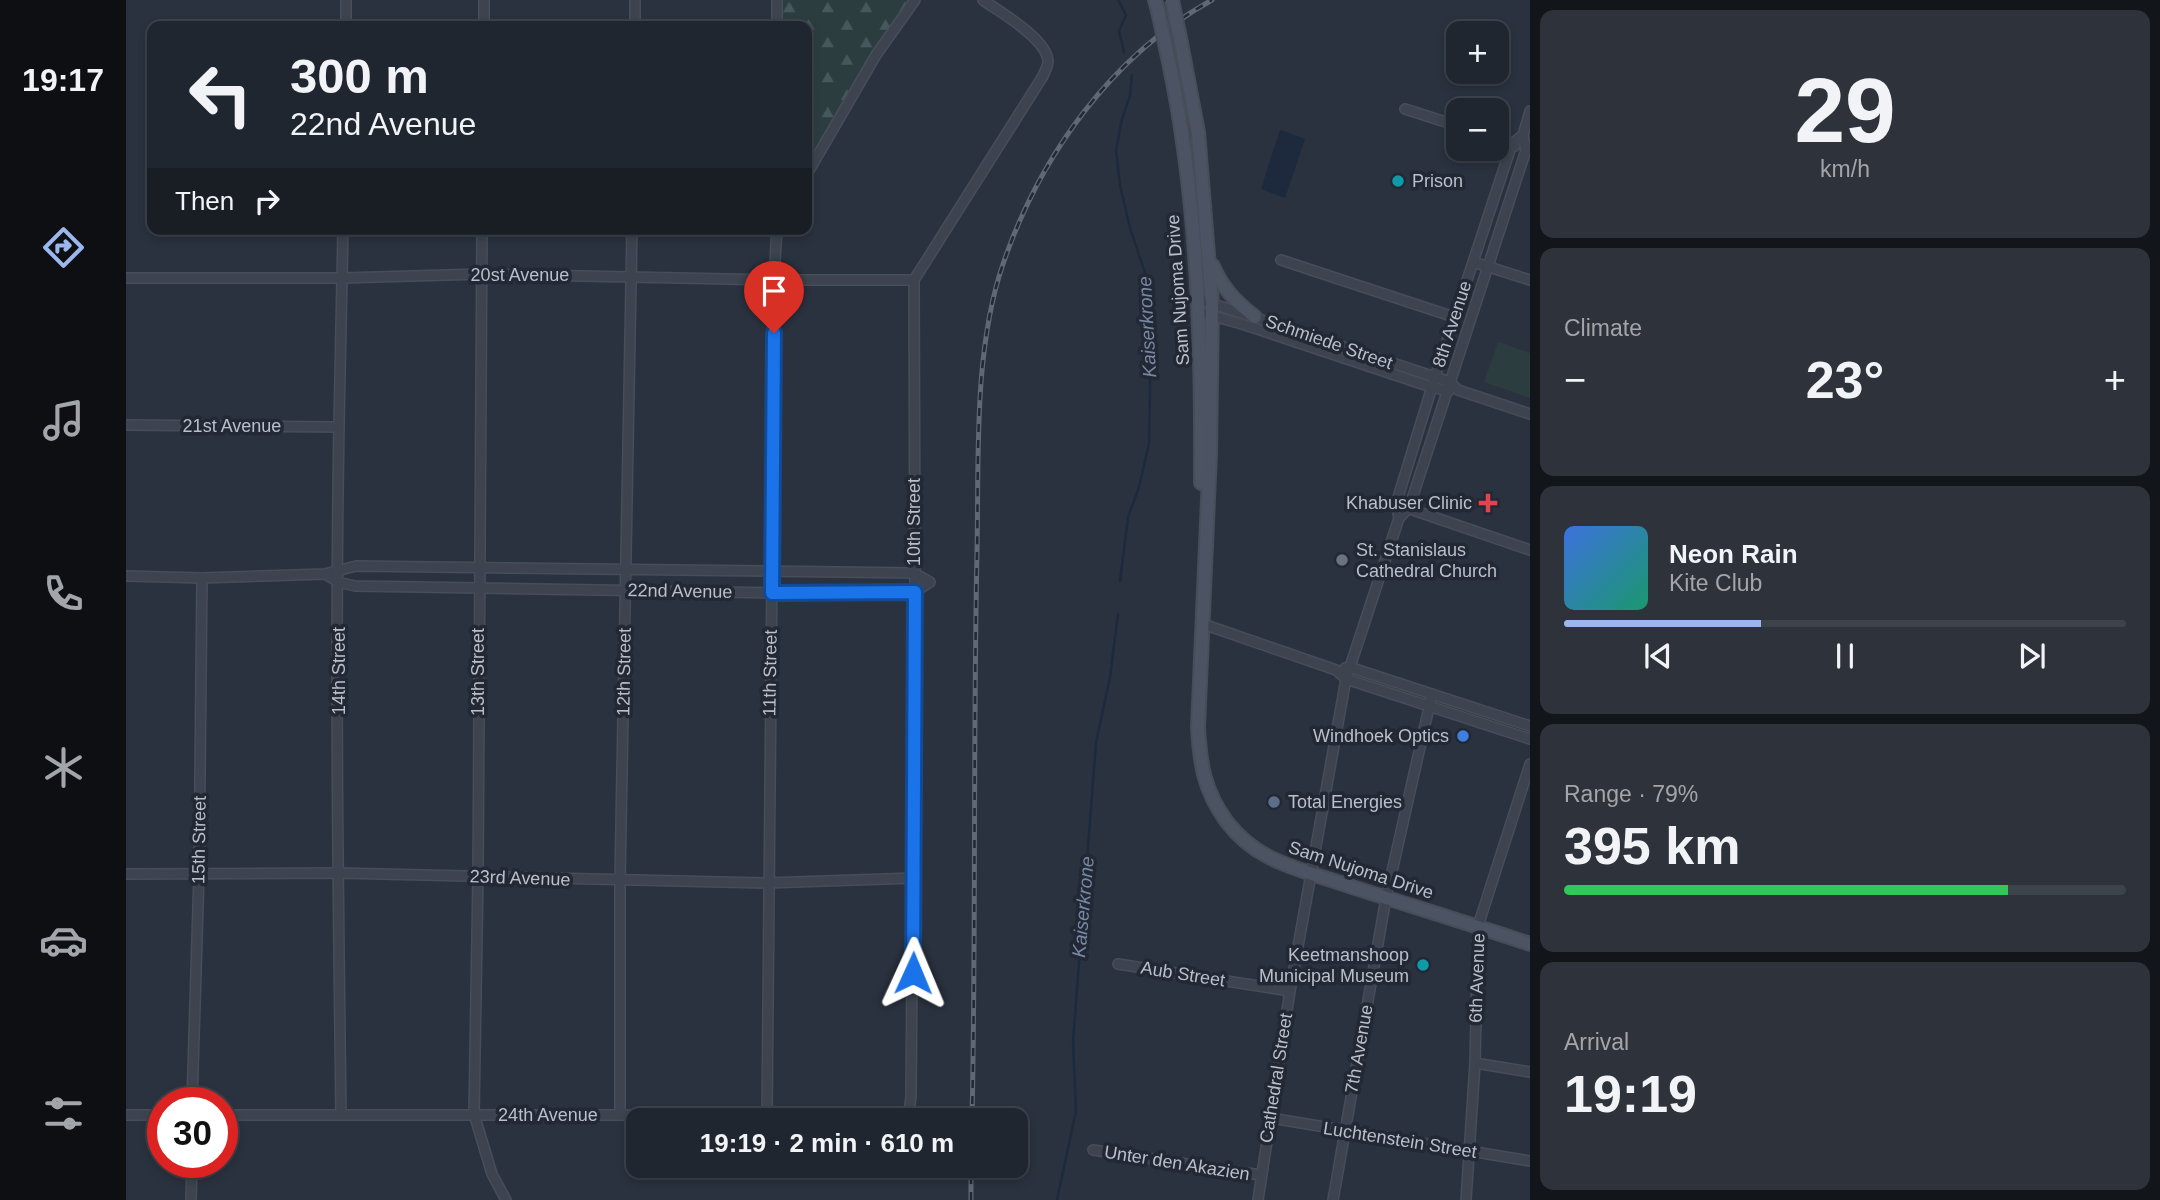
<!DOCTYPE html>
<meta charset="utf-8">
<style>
body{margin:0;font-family:Helvetica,sans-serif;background:#2d323b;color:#f1f3f6;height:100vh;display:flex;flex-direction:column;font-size:26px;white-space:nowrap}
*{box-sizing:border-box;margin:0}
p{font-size:23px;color:#a2a5aa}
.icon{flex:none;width:38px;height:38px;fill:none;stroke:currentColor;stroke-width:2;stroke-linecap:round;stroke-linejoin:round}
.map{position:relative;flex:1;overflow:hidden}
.details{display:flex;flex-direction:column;gap:10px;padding:10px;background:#12151a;width:630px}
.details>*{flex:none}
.guide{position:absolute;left:21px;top:21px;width:665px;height:214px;border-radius:14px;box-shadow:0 4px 10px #0003,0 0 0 2px #3d434b;background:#20262f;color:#f1f3f6;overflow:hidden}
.buttons{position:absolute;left:1320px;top:21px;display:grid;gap:14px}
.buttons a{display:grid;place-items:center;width:63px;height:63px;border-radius:14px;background:#20262f;box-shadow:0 4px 10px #0003,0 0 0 2px #3d434b;font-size:35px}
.speed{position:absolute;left:21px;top:1087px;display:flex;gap:14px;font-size:35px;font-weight:700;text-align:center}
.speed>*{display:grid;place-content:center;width:91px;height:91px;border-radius:50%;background:#20262f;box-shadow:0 4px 10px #0003,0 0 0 2px #3d434b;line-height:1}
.speed .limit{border:10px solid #d22;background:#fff;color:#111}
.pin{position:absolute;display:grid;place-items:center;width:60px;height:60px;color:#fff;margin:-72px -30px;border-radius:50% 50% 50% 0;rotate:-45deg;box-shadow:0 0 7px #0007}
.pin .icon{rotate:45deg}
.me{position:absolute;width:77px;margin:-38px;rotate:1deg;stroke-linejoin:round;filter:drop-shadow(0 0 5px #0008)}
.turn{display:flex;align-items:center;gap:24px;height:147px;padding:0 28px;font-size:32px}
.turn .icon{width:91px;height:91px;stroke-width:2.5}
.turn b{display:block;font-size:49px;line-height:60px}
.then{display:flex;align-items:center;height:66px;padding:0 28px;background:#0003;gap:14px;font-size:26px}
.big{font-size:52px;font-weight:700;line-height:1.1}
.details .tile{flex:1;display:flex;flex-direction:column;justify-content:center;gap:10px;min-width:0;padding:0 24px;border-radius:14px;background:#2d323b}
.details .dial{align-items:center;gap:0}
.dial b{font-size:91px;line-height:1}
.song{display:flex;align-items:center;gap:21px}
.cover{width:84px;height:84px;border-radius:10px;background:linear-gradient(135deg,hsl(220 70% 55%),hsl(160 70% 35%))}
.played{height:7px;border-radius:4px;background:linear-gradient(90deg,#9cb7ed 35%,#3d434b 35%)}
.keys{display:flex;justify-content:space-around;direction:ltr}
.heat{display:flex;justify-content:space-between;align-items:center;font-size:38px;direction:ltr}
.charge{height:10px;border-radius:5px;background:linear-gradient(90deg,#34c759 79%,#3d434b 0)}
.trip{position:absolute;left:500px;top:1108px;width:402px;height:70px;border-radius:14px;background:#20262f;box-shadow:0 4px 10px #0003,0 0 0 2px #3d434b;font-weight:700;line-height:70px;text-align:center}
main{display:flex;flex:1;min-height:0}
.tabs{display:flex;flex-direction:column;width:126px;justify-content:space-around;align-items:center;background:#0d0f13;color:#a2a5aa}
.tabs .icon{width:49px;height:49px}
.tabs .active{color:#9cb7ed}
.tabs b{font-size:32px;color:#f1f3f6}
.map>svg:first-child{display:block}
.green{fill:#2c3d40}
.forest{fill:url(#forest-firs)}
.water{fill:#1d293c}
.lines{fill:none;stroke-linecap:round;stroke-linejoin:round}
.stream{stroke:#1d293c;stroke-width:2.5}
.minor-casing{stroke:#474d59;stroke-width:12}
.secondary-casing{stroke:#474d59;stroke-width:16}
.minor{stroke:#3d444f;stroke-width:9}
.secondary{stroke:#4c5362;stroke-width:12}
.rail-casing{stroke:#606876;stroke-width:5}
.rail{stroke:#222935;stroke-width:2.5;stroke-dasharray:8;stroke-linecap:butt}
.secondary-bridge-casing{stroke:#474d59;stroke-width:16;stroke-linecap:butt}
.secondary-bridge{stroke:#4c5362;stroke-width:12}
.route-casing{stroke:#114b97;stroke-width:18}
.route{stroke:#1a73e8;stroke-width:12}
.culture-dot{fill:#0f9aa8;stroke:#222935;stroke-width:2.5}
.health-dot{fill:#e0444e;stroke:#222935;stroke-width:2.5}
.worship-dot{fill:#6b7280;stroke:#222935;stroke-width:2.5}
.shop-dot{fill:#3f7fe0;stroke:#222935;stroke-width:2.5}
.service-dot{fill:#5c6f8a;stroke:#222935;stroke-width:2.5}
.labels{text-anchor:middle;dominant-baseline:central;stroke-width:7;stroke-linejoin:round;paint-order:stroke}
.poi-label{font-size:18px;fill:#babfca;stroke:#222935;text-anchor:start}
.street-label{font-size:18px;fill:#babfca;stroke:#222935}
.water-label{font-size:19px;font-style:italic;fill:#7888a4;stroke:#222935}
</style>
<main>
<nav class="tabs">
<b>19:17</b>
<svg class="icon active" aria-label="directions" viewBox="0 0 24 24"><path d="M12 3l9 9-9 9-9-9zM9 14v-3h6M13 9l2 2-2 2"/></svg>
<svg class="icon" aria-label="music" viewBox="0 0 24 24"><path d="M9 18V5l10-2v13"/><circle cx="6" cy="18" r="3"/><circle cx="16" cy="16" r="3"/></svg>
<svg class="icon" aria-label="phone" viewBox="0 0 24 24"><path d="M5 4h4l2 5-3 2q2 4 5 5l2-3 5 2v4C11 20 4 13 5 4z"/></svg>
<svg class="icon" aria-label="climate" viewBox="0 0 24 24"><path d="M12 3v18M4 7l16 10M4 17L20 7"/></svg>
<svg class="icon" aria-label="car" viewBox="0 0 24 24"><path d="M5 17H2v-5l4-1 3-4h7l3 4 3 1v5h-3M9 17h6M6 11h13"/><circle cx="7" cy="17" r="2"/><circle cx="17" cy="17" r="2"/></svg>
<svg class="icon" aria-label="filters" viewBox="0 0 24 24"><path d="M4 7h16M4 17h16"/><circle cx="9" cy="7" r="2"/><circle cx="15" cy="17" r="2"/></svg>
</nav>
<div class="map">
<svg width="1404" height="1200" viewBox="0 0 1404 1200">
<defs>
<pattern id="forest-firs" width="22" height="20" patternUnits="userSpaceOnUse" patternTransform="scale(1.75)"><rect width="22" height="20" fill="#2c3d40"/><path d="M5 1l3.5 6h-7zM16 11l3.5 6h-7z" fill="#48575a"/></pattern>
</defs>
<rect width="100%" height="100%" fill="#2a323f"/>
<!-- green -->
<path class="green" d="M 1372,342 L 1404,353 L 1404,398 L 1358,382 Z"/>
<!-- forest -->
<path class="forest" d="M 657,0 L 782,0 L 683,160 L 681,159 L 681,26 L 657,26 Z"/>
<!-- water -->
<path class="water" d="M 1154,130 L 1179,139 L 1159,198 L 1135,189 Z"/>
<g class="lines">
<!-- stream -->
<g class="stream">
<path d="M 992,0 L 1000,15 L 993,31 L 998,52"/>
<path d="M 994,581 L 1002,517 L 1013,487 L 1023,444 L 1024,389 L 1024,315 L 1020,276 L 1004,228 L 994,185 L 990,150 L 996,119 L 1004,96 L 1006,75"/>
<path d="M 931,1200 L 950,1111 L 947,1041 L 970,743 L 984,677 L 992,614"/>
</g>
<!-- minor casing -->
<g class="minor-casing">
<g id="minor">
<path d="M 220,26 L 220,0"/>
<path d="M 358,26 L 358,0"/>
<path d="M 509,26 L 509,0"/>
<path d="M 651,26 L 651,0"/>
<path d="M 1279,109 L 1332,126"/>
<path d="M 1370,139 L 1389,146"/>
<path d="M 681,174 L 750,55 L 789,0"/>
<path d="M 356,229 L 352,877 L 348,1114 L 366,1174 L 380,1200"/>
<path d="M 1155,260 L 1328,317"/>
<path d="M 1347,262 L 1404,280"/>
<path d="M 0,278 L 216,278 L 356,274 L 648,280 L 788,280"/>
<path d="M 1072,299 L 1309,377 L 1324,382 L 1332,390 L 1404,414"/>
<path d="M 1072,312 L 1116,324 L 1305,387 L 1323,391"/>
<path d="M 0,425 L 213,427"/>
<path d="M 1278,507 L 1404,550"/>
<path d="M 1273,518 L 1270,504 L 1309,377 L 1386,144 L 1397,135"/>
<path d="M 0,576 L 76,578 L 199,574 L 230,566 L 788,573 L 804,582 L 789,592 L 646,593 L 229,586 L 212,582 L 199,574"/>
<path d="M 1077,624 L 1210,670 L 1220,679 L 1404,739"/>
<path d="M 1219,668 L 1223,667 L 1404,726"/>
<path d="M 0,874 L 212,873 L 640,883 L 788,878"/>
<path d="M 992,964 L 1164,991"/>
<path d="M 1349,1063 L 1404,1072"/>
<path d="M 66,1102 L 73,874 L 76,578"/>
<path d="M 215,1114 C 212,884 209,655 213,425 C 214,360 216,295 217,229"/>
<path d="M 0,1115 L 37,1115"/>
<path d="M 96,1115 L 494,1115 L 748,1120"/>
<path d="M 494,1115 L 494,880 L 506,229"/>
<path d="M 641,1116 C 641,935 644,754 646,572 C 648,458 643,343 651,229"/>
<path d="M 1144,1118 L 1404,1161"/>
<path d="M 771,1120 L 783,1113 L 785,1096 L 789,592 L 788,280 L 917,76 C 919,71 922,66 922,61 C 921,39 874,12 857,0"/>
<path d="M 967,1150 L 1135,1175"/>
<path d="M 65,1200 L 66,1162"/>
<path d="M 1132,1200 L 1164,991 L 1220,679 L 1273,518 L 1283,508 L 1400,150 L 1397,135 L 1404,111"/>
<path d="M 1207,1200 L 1260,898 L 1306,694"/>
<path d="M 1340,1200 L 1349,1063 L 1352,926 L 1404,764"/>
</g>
</g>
<!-- secondary casing -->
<g class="secondary-casing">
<g id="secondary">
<path d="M 1029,0 L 1032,11"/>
<path d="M 1055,43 L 1072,132 L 1086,303 L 1084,454 L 1072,727 C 1074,764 1078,791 1101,822 C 1111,835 1126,848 1141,856 C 1167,870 1198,877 1226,887 C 1285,906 1345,924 1404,944"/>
<path d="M 1043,62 C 1072,200 1076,342 1075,483"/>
<path d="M 1087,266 C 1096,288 1110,302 1129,317"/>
</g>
</g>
<!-- minor -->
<use href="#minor" class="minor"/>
<!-- secondary -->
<use href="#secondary" class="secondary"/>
<!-- rail casing -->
<g class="rail-casing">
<g id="rail">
<path d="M 846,1120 C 850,931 847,741 851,552 C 853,460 847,352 877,264 C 914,156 985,56 1086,0"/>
<path d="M 845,1200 L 845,1166"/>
</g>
</g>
<!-- rail -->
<use href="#rail" class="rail"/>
<!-- secondary-bridge casing -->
<g class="secondary-bridge-casing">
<g id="secondary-bridge">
<path d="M 1046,0 L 1055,43"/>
<path d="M 1032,11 L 1043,62"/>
</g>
</g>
<!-- secondary-bridge -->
<use href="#secondary-bridge" class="secondary-bridge"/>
</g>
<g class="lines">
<!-- route casing -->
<g class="route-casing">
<path id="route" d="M 648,333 L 646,593 L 789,592 L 787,973"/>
</g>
<!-- route -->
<use href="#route" class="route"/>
</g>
<!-- markers -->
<g class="culture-dot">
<circle cx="1272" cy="181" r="7"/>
<circle cx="1297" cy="965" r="7"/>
</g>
<path class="health-dot" d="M1358.5 492.5h7v7h7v7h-7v7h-7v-7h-7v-7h7z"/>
<circle class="worship-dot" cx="1216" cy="560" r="7"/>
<circle class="shop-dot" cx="1337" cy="736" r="7"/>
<circle class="service-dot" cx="1148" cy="802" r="7"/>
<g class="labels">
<!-- poi labels -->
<g class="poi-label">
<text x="1286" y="181">Prison</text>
<text x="1346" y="503" text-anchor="end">Khabuser Clinic</text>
<text x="1230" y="550">St. Stanislaus<tspan x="1230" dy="21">Cathedral Church</tspan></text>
<text x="1323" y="736" text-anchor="end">Windhoek Optics</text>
<text x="1162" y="802">Total Energies</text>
<text x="1283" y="955" text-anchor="end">Keetmanshoop<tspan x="1283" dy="21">Municipal Museum</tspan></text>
</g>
<!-- street labels -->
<g class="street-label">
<text x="394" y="275">20st Avenue</text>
<text transform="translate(1052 290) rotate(-94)">Sam Nujoma Drive</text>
<text transform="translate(1326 324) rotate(-72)">8th Avenue</text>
<text transform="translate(1203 342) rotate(19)">Schmiede Street</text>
<text x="106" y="426">21st Avenue</text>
<text transform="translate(788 522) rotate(-90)">10th Street</text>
<text transform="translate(554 591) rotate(1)">22nd Avenue</text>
<text transform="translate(213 671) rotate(-90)">14th Street</text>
<text transform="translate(352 672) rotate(-90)">13th Street</text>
<text transform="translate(498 672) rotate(-89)">12th Street</text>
<text transform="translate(644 673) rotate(-89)">11th Street</text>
<text transform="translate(73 840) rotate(-89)">15th Street</text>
<text transform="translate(1235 870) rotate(18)">Sam Nujoma Drive</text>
<text transform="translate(394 878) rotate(2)">23rd Avenue</text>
<text transform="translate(1057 974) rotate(9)">Aub Street</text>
<text transform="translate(1351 978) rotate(-88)">6th Avenue</text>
<text transform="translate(1233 1049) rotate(-80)">7th Avenue</text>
<text transform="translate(1150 1078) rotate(-81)">Cathedral Street</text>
<text x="422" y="1115">24th Avenue</text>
<text transform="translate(1274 1140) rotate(9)">Luchtenstein Street</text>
<text transform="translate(1051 1163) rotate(9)">Unter den Akazien</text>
</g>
<!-- water labels -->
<g class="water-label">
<text transform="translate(1021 327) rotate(-93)">Kaiserkrone</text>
<text transform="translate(957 907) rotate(-85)">Kaiserkrone</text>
</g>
</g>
</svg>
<div class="buttons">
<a>+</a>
<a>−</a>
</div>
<div class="speed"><div class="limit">30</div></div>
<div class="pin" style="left:648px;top:333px;background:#d93025"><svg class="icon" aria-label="arrive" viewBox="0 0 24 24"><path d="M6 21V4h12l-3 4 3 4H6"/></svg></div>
<svg class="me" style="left:787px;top:973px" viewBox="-20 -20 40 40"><path d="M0-17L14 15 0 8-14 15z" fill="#1a73e8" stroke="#fff" stroke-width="4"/></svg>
<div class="trip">19:19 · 2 min · 610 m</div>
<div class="guide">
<div class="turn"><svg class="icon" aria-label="left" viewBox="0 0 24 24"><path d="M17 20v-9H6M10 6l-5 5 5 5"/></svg><div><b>300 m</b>22nd Avenue</div></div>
<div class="then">Then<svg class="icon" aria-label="right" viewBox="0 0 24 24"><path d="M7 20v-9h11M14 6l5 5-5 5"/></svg></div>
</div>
</div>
<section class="details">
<div class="tile dial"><b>29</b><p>km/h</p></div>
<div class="tile"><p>Climate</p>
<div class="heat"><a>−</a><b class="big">23°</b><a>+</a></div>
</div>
<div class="tile">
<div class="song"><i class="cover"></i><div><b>Neon Rain</b><p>Kite Club</p></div></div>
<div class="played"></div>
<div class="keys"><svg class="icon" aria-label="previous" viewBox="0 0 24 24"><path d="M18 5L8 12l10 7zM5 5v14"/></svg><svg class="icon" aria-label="pause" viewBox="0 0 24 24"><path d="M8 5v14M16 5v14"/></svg><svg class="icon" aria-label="next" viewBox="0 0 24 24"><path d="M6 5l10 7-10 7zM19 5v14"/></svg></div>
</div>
<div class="tile"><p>Range · 79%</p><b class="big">395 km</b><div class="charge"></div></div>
<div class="tile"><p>Arrival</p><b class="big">19:19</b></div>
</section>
</main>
